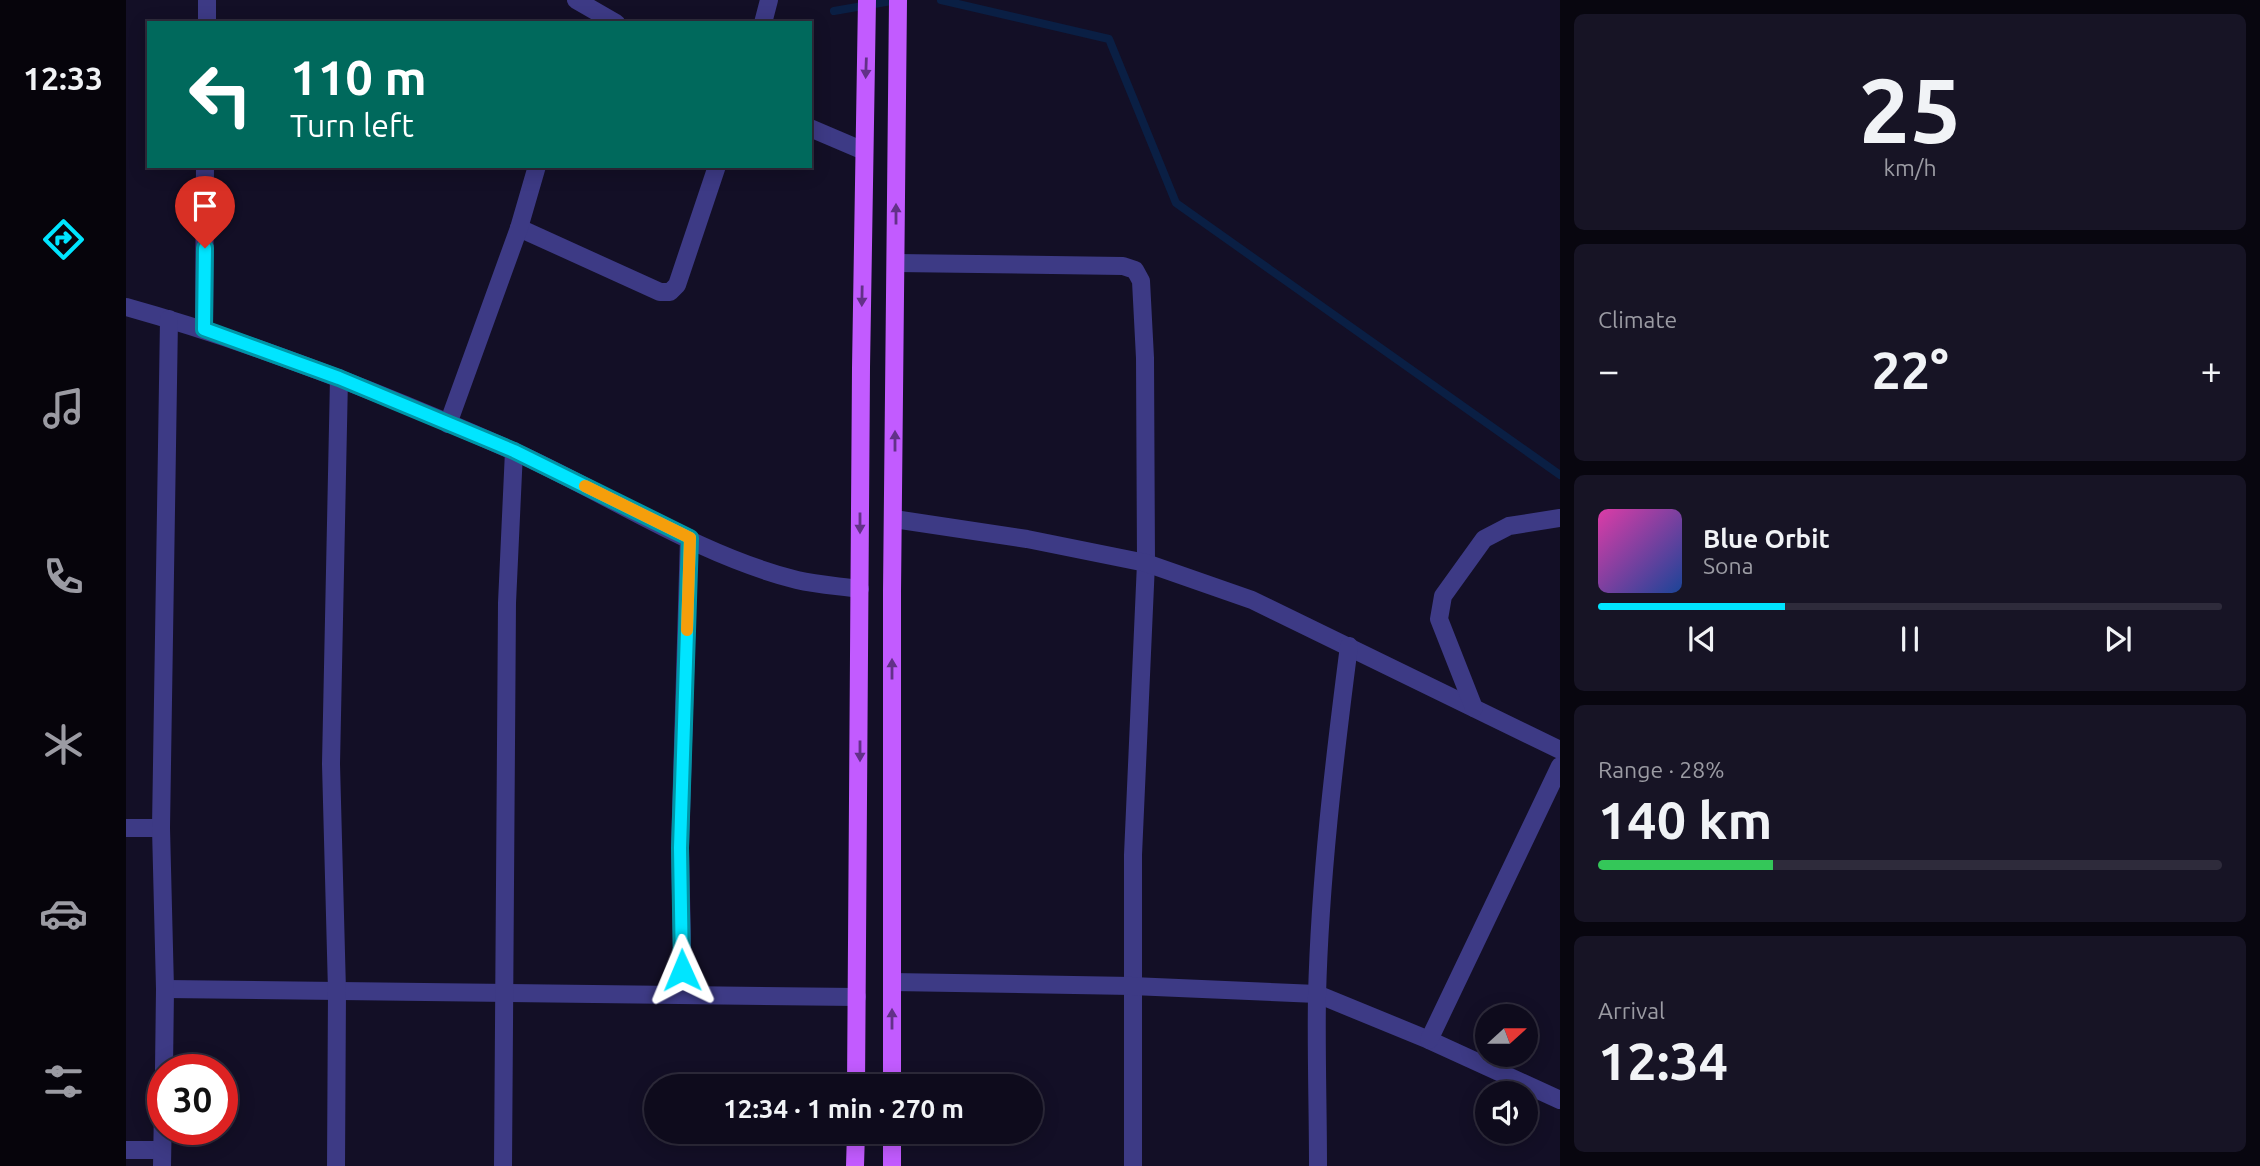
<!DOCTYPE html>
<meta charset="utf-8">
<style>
body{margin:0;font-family:Ubuntu,sans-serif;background:#171425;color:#f1f3f6;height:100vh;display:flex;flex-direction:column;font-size:26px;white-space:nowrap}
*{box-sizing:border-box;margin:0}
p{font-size:23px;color:#9b9ba3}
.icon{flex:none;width:38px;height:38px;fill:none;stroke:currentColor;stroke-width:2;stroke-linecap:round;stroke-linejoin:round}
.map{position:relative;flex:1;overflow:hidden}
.sheet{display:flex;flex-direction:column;gap:14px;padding:14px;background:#08060f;width:700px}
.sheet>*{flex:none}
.banner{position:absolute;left:21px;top:21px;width:665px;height:147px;border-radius:0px;box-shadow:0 4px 18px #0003,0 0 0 2px #2e2b3b;background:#00695c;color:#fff;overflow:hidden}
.needle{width:46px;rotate:69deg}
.buttons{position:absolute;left:1349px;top:1004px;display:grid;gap:14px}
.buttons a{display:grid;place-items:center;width:63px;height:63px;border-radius:50%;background:#0e0b1c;box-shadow:0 4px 18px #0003,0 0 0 2px #2e2b3b;font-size:35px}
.speed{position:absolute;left:21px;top:1054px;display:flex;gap:14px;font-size:35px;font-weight:700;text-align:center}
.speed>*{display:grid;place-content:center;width:91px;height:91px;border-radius:50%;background:#0e0b1c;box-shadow:0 4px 18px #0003,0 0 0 2px #2e2b3b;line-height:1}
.speed .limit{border:10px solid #d22;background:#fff;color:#111}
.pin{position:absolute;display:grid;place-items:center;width:60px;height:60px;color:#fff;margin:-72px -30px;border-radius:50% 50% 50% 0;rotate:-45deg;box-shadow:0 0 7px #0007}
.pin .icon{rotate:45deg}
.me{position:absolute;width:77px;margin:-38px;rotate:359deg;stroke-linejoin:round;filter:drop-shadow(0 0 5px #0008)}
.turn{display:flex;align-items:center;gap:24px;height:147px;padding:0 28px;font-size:32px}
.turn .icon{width:91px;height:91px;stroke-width:2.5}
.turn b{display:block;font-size:49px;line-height:60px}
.big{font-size:52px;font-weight:600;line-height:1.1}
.sheet .card{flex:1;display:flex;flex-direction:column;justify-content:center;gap:10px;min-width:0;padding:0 24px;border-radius:10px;background:#171425}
.sheet .dial{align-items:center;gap:0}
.dial b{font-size:91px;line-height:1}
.song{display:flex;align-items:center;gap:21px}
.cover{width:84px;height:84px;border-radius:10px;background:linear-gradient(135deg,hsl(320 70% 55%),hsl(220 70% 35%))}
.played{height:7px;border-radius:4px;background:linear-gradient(90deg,#00e5ff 30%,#2e2b3b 30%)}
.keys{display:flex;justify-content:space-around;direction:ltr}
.heat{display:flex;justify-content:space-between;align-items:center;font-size:38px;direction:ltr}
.charge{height:10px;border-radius:5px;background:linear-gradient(90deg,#34c759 28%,#2e2b3b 0)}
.trip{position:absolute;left:518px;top:1074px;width:399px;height:70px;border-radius:35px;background:#0e0b1c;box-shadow:0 4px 18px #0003,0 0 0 2px #2e2b3b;font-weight:600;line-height:70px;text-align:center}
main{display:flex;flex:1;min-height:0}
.dock{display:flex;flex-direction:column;width:126px;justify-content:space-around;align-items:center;background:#06040b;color:#9b9ba3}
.dock .icon{width:49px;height:49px}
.dock .on{color:#00e5ff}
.dock b{font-size:32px;color:#f1f3f6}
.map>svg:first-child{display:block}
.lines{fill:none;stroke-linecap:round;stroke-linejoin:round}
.stream{stroke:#0a1f44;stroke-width:8}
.minor{stroke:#3d3a85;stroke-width:18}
.major{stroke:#c25bff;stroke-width:18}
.oneway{fill:#623188}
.route-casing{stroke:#0095a6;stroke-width:18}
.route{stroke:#00e5ff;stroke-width:12}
.slow{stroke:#f59e0b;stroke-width:12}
</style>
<main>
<nav class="dock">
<b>12:33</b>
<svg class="icon on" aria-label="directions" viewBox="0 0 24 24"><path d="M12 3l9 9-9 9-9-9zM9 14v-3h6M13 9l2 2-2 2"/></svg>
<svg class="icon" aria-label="music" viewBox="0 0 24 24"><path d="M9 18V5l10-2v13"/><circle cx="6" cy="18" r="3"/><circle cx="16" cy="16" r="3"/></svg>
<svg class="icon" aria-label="phone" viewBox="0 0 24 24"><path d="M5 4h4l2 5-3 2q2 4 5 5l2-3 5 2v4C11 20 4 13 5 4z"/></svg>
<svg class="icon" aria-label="climate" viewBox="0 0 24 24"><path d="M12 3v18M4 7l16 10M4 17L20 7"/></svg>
<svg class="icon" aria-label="car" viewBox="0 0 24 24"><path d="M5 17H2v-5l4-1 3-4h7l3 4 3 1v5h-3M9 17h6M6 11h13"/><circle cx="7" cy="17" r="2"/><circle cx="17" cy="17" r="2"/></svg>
<svg class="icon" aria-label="filters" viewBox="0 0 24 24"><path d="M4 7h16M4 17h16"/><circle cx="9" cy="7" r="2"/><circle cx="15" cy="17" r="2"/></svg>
</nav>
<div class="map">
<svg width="1434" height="1166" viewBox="0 0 1434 1166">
<rect width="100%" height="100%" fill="#130f26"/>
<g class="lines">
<!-- stream -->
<g class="stream">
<path d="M 815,0 L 983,39 L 1050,203 L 1434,475"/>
<path d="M 708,11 L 771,0"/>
</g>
<!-- minor -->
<g class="minor">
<path d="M 450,0 L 490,23"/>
<path d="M 81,23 L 81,0"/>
<path d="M 637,23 L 643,0"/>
<path d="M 684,128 L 738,151"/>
<path d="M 393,228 L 534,292 L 544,292 L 551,285 L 591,166"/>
<path d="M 770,263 L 997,266 L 1009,270 L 1015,281 L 1019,358 L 1020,563 L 1007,855 L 1007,1166"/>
<path d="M 0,307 C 133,344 261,395 387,451 C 481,493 571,555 671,580 C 692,585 714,586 734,589"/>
<path d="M 78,329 L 79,166"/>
<path d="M 322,424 L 393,228 L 411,166"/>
<path d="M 768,519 L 901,539 L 1020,563 L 1126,600 L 1434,750"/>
<path d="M 1348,708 L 1313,619 L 1317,596 L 1358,539 L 1383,526 L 1434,518"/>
<path d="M 0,828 L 35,828"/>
<path d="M 766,982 L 1006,986 L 1191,994 L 1303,1040 L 1434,1100"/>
<path d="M 39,989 L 731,997"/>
<path d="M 557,994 L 554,848 L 563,538"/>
<path d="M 1303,1040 L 1434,766"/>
<path d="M 38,1069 L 39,989 L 35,828 L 43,319"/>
<path d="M 0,1150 L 36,1150"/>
<path d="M 36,1166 L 37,1107"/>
<path d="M 210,1166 L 211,991 L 205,764 L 213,378"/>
<path d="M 377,1166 L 381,603 L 388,451"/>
<path d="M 1192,1166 C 1192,1109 1190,1052 1191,996 C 1194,879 1208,762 1223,646"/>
</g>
<!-- major -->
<g class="major">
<path d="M 730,1087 L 735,368 L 741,0"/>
<path d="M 766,1087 L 766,592 L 772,0"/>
<path d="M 766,1132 L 766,1166"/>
<path d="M 729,1166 L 730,1132"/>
</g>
</g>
<!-- one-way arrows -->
<defs><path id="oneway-solid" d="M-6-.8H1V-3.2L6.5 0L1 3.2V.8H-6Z" transform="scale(1.75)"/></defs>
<g class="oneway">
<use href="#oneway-solid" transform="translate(740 68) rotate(92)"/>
<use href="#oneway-solid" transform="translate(770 214) rotate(-90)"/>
<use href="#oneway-solid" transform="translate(736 296) rotate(91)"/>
<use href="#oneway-solid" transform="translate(769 441) rotate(-90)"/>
<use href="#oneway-solid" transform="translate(734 523) rotate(90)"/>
<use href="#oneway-solid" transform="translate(766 669) rotate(-90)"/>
<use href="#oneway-solid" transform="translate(734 751) rotate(90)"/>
<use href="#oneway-solid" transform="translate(766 1019) rotate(-90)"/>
</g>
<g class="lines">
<!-- route casing -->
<g class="route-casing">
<path id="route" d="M 79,248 L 78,329 L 213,378 L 388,451 L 564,538 L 554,848 L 556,970"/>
</g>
<!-- route -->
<use href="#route" class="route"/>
<!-- slow -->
<path class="slow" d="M 459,486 L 564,538 L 561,630"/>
</g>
</svg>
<div class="buttons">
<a><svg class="needle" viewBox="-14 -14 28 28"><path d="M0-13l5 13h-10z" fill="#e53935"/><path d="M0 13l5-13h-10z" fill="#9b9ba3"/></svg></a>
<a><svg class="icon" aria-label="sound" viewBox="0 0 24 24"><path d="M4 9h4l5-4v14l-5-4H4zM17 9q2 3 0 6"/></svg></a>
</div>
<div class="speed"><div class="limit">30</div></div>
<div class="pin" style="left:79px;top:248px;background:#d93025"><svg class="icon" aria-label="arrive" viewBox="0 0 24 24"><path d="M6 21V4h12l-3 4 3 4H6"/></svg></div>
<svg class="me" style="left:556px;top:970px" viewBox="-20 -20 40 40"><path d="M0-17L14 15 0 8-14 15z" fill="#00e5ff" stroke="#fff" stroke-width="4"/></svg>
<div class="trip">12:34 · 1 min · 270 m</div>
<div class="banner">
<div class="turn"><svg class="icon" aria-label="left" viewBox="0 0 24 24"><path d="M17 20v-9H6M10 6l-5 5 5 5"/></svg><div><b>110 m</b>Turn left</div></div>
</div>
</div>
<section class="sheet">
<div class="card dial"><b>25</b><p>km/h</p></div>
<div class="card"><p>Climate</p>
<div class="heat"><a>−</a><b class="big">22°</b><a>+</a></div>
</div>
<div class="card">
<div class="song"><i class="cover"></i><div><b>Blue Orbit</b><p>Sona</p></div></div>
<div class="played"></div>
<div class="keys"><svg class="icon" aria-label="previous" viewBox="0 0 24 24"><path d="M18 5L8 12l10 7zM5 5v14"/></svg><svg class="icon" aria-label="pause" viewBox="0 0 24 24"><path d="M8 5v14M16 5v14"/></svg><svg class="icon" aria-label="next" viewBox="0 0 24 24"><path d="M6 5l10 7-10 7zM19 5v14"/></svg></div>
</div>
<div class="card"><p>Range · 28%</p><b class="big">140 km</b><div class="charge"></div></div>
<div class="card"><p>Arrival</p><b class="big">12:34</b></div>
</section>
</main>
